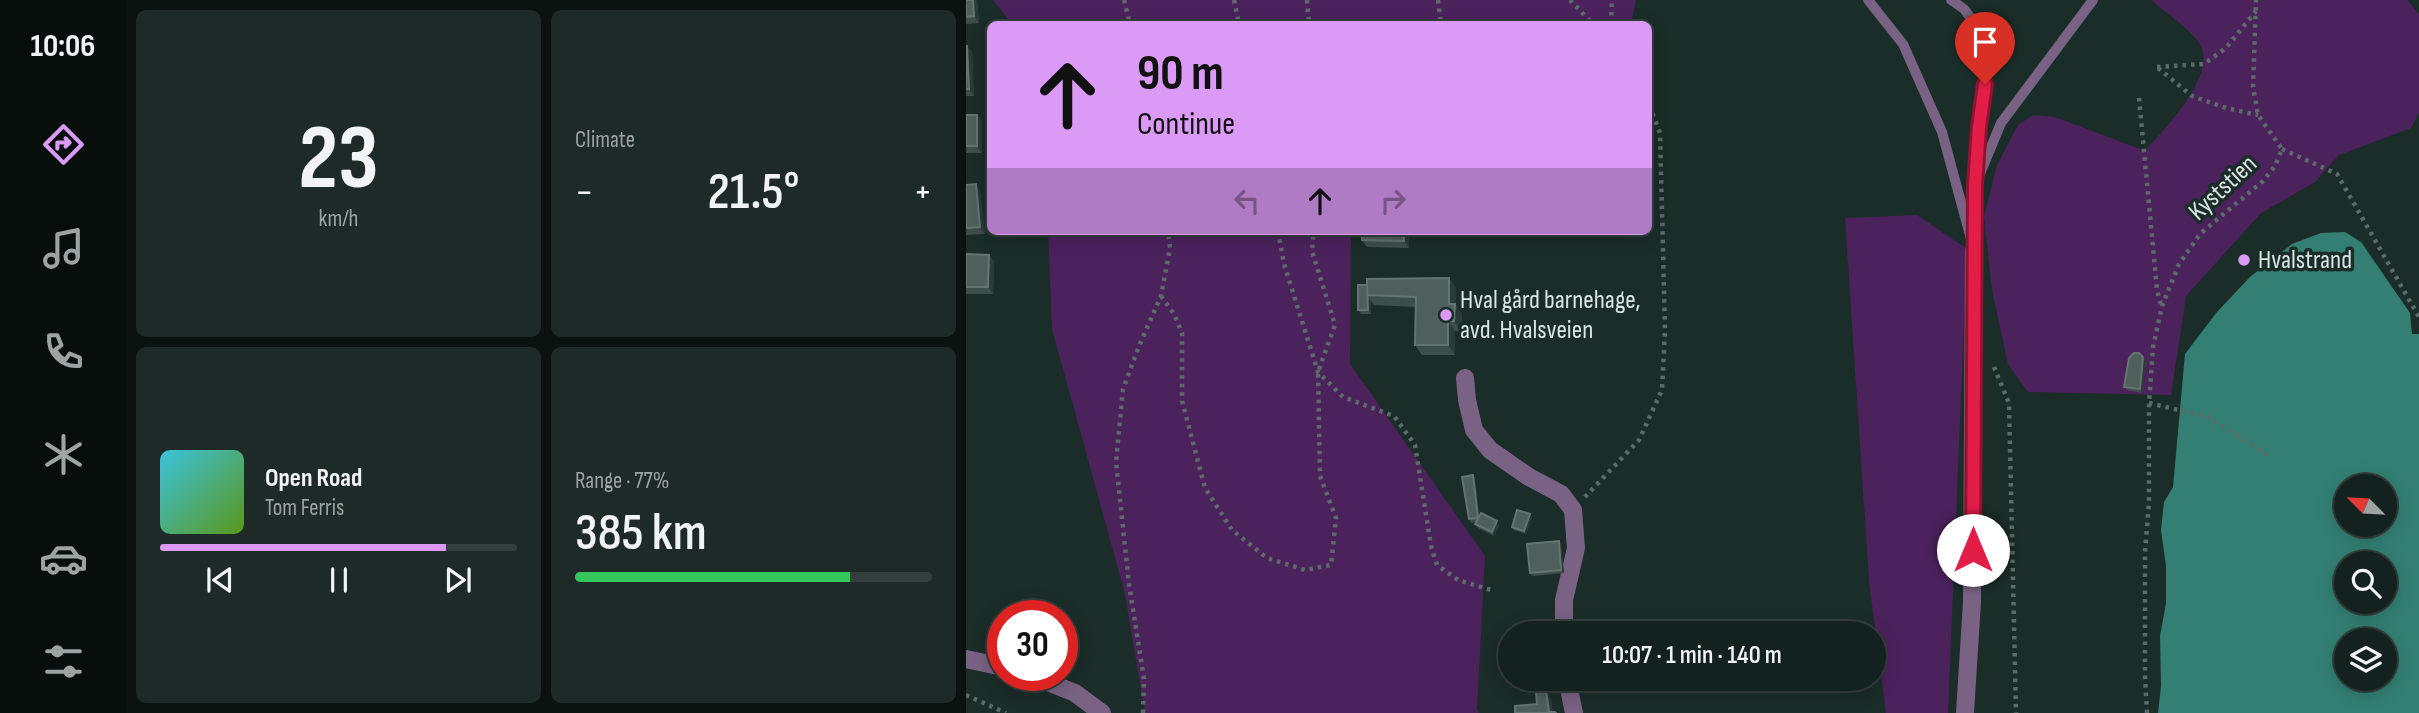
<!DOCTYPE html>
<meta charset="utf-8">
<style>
body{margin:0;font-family:"Sofia Sans Condensed",sans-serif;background:#1d2a28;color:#f1f3f6;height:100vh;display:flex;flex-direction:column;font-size:26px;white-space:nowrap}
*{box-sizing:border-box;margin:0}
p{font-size:23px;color:#9da4a4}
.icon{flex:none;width:38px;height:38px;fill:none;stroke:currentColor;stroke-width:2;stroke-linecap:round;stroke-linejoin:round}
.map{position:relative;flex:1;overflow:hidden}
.panel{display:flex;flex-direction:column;gap:10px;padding:10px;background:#0b1311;width:840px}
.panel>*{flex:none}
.top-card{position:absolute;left:21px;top:21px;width:665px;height:214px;border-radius:10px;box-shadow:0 4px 18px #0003,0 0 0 2px #333f3d;background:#da9af6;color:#111;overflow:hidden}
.needle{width:46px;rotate:294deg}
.fabs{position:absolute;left:1368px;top:474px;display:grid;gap:14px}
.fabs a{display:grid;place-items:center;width:63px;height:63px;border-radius:50%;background:#14221f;box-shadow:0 4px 18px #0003,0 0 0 2px #333f3d;font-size:35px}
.speed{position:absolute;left:21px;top:600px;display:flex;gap:14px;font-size:35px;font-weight:700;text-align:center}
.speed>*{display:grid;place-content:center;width:91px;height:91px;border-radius:50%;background:#14221f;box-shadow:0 4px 18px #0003,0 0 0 2px #333f3d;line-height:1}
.speed .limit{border:10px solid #d22;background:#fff;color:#111}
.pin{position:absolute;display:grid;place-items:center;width:60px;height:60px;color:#fff;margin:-72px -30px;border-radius:50% 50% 50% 0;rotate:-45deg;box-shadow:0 0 7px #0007}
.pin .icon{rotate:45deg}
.me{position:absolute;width:77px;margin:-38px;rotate:0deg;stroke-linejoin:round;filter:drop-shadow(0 0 5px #0008)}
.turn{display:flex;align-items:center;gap:24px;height:147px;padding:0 35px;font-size:32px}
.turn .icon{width:91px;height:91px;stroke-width:2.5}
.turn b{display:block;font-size:49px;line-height:60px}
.lanes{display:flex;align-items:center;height:66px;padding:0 35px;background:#0003;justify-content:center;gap:35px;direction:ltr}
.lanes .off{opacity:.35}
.big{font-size:52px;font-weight:600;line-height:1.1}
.panel .tile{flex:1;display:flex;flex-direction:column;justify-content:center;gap:10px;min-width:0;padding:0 24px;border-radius:10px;background:#1d2a28}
.panel .dial{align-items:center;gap:0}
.dial b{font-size:91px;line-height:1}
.song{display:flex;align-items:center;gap:21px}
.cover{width:84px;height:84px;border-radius:10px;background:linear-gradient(135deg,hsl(190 70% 55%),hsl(90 70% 35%))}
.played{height:7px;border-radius:4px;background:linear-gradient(90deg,#da9af6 80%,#333f3d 80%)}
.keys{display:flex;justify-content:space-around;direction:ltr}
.heat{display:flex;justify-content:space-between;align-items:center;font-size:38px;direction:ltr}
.charge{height:10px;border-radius:5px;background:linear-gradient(90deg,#34c759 77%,#333f3d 0)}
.panel .tiles{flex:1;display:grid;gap:10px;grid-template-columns:repeat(2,1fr)}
.trip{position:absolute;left:532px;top:621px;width:388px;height:70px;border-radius:35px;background:#14221f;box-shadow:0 4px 18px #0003,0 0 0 2px #333f3d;font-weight:600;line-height:70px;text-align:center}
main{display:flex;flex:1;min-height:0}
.dock{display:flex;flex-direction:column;width:126px;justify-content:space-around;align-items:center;background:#080e0c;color:#9da4a4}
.dock .icon{width:49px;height:49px}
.dock .active{color:#da9af6}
.dock b{font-size:32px;color:#f1f3f6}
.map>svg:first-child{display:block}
.green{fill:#4c225d}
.water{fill:#337f73;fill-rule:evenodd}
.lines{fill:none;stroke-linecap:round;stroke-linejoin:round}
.path{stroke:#5b6b67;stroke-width:4.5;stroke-dasharray:3.5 5;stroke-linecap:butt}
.lane{stroke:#796283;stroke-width:10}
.street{stroke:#796283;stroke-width:18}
.wall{fill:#3d4f4b}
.shaded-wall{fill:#283b37}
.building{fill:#4e5f5c;stroke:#647471;stroke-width:2}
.route-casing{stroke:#92132f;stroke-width:18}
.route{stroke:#e11d48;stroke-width:12}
.poi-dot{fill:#da9af6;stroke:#1b2d29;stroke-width:2.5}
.labels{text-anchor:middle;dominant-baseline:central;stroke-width:7;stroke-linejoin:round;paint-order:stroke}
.street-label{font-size:26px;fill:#dae5e3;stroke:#1b2d29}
.poi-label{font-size:26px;fill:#dae5e3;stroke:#1b2d29;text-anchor:start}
</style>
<main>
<nav class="dock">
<b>10:06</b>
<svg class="icon active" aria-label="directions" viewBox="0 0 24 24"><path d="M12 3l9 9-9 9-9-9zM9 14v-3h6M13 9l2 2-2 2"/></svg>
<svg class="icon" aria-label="music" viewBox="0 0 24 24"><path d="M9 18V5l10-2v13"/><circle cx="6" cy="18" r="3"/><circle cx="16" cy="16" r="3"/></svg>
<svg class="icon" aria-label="phone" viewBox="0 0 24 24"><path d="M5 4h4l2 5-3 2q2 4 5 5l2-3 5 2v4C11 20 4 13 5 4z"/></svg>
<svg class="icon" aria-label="climate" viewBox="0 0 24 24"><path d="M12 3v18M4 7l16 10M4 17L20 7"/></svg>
<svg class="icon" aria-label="car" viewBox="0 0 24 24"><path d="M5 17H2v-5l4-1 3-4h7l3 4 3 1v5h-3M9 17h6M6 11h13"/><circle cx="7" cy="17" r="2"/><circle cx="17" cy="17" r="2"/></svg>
<svg class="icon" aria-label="filters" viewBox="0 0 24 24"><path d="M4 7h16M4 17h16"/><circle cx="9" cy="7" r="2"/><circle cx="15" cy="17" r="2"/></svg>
</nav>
<section class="panel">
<div class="tiles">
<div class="tile dial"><b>23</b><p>km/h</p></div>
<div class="tile"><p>Climate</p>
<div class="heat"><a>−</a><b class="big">21.5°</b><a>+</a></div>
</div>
<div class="tile">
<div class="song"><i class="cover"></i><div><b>Open Road</b><p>Tom Ferris</p></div></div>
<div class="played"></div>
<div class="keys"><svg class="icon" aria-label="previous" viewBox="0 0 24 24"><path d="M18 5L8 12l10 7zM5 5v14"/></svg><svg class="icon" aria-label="pause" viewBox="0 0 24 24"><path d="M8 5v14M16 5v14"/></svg><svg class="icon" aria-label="next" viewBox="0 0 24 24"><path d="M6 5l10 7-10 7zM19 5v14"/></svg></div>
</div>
<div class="tile"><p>Range · 77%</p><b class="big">385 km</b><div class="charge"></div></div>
</div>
</section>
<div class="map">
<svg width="1453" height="713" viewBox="0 0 1453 713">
<rect width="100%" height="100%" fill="#1b2d29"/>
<!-- green -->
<g class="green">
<path d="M 27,0 L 670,0 L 665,24 L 46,24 Z"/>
<path d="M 1185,0 L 1441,0 L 1453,14 L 1453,113 L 1445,128 L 1373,155 L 1349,182 L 1295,213 L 1220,296 L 1205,395 L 1062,392 L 1042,364 L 1026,290 L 1018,217 L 1031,165 L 1052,125 L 1067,115 L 1089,117 L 1179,151 C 1198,129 1257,71 1231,40 C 1219,25 1200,13 1185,0 Z"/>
<path d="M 951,215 L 1001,249 L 982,713 L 920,713 L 903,581 L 879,218 Z"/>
<path d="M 82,231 L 385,231 L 384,364 L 519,556 L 511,709 L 513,713 L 179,713 L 159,594 L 86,329 Z"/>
</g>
<!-- water -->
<path class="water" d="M 1379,232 L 1395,242 L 1444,313 L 1446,334 L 1453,334 L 1453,713 L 1192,713 L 1195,686 L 1194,636 L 1200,603 L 1200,566 L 1195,530 L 1198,502 L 1207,487 L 1219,354 L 1251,312 L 1284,277 L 1326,244 L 1355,233 ZM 1381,486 L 1419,486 L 1419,525 L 1381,525 ZM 1381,564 L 1419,564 L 1419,602 L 1381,602 ZM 1381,640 L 1419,640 L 1419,679 L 1381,679 Z"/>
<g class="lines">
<!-- path -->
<g class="path">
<path d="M 158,0 L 164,24"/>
<path d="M 268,0 L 273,24"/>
<path d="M 341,0 L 343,24"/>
<path d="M 472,0 L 475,24"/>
<path d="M 604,0 L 627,24"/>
<path d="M 645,24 L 646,0"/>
<path d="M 1191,67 L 1238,64 L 1260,48 L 1290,11"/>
<path d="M 1192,68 L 1226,96 L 1260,108 L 1292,115"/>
<path d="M 1173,98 L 1191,290 L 1195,305"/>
<path d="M 1316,149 L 1371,174 L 1453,317"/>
<path d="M 312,231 L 318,264 L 352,372 L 377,397 L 428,416 L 449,445 L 465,546 L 471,565 L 492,580 L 525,590"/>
<path d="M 195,296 L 208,314 L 216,333 L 216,401 L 239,488 L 266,530 L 301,558 L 339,570 L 365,565 L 370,518 L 354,476 L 352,372 L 369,325 L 346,251 L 348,231"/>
<path d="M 1028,367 L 1043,403 L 1050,713"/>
<path d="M 1183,403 L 1242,417 L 1303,456"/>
<path d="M 619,497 L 673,440 L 696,390 L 699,330 L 694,133 L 682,102"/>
<path d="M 0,695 L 40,713"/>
<path d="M 177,713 L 178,679 L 163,584 L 150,462 L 157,389 L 173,346 L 195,296 L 204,248 L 202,231"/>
<path d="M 1181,713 L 1179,676 L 1179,552 L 1183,503 L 1183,403 L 1187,347 L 1196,306 L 1213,264 L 1234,234 L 1297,181 L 1309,166 L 1316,149 L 1292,115 L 1287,87 L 1290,0"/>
</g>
<!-- lane -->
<g class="lane">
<path d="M 902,0 L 937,44 L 976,132 L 1008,250"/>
<path d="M 985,0 L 998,9 L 1016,33 L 1022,63 L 1013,127 L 1008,237"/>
<path d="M 1013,176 L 1035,123 L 1127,0"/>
</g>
<!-- street -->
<g class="street">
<path d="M 499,378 L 501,400 L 508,430 L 524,450 L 563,477 L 595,494 L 607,510 L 610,548 L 598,600 L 598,634"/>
<path d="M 0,659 L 37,667"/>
<path d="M 67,676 L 109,693 L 136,713"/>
<path d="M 601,679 L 608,713"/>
<path d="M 999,713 L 1006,602 L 1008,250"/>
</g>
</g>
<!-- wall -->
<g class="wall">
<path d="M 0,0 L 11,0 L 13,23 L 0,24 Z"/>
<path d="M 0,46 L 6,52 L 8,96 L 0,96 Z"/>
<path d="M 0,115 L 11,115 L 16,122 L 16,153 L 0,153 Z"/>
<path d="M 0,185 L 14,191 L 19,234 L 0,235 Z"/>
<path d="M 396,231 L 442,231 L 443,233 L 443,248 L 401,247 L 396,240 Z"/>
<path d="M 0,254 L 23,255 L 28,262 L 27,294 L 0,294 Z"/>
<path d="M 483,278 L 490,288 L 490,305 L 496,314 L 495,331 L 489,331 L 489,355 L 456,355 L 449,345 L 450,307 L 408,305 L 405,301 L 405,314 L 395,314 L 392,310 L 401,285 Z"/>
<path d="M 1177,357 L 1180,360 L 1176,393 L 1161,390 L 1158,387 Z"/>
<path d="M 507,475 L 509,479 L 513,516 L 533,525 L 528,536 L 512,528 L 509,524 L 510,522 L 505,523 L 503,519 Z"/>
<path d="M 564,514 L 566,517 L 560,534 L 548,530 L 546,527 Z"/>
<path d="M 595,545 L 598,573 L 567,576 L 564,573 Z"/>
</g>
<!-- shaded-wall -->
<g class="shaded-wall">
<path d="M 7,0 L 11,0 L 13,23 L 8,16 Z"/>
<path d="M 1,46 L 6,52 L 8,96 L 3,89 Z"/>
<path d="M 11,115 L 16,122 L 16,153 L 11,146 Z"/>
<path d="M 10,184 L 14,191 L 19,234 L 14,227 Z"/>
<path d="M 438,231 L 442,231 L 443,233 L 443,248 L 438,241 Z"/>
<path d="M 23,255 L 28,262 L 27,294 L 22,287 Z"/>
<path d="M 483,278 L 490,288 L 490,305 L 496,314 L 495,331 L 488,321 L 483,304 Z"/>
<path d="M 403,298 L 405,301 L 405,314 L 402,310 Z"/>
<path d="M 482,321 L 489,331 L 489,355 L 482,345 Z"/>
<path d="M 1177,357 L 1180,360 L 1176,393 L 1174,389 Z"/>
<path d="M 507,475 L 509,479 L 514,522 L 512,518 Z"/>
<path d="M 564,514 L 566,517 L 560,534 L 558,531 Z"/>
<path d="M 531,521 L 533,525 L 528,536 L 526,532 Z"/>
<path d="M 593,541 L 595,545 L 598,573 L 595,570 Z"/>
<path d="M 580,691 L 585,698 L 587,713 L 583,712 Z"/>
</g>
<!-- building -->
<g class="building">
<path d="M 0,0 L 7,0 L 8,16 L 0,17 Z"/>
<path d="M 0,46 L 1,46 L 3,89 L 0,89 Z"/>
<rect x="0" y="115" width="11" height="31"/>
<path d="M 10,184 L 14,227 L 0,228 L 0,185 Z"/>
<path d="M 396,231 L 438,231 L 438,241 L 396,240 Z"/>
<path d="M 0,254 L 23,255 L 22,287 L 0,287 Z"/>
<path d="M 483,278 L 483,304 L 489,304 L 488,321 L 482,321 L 482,345 L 449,345 L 450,297 L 401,295 L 401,279 Z"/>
<path d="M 392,285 L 401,285 L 402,310 L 392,310 Z"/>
<path d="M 1168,353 L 1173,353 L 1177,357 L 1174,389 L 1158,387 L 1163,358 Z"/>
<path d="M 507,475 L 512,518 L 503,519 L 496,477 Z"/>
<path d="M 551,510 L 564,514 L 558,531 L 546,527 Z"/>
<path d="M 515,513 L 531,521 L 526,532 L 509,524 Z"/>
<path d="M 593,541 L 595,570 L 564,573 L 561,544 Z"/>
<path d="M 580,691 L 583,712 L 589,712 L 590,713 L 549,713 L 549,706 L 571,704 L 570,692 Z"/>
</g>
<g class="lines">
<!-- route casing -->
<g class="route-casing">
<path id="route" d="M 1007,550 L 1009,185 L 1013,127 L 1019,84"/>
</g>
<!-- route -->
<use href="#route" class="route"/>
</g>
<!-- markers -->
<g class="poi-dot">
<circle cx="1278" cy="260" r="7"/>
<circle cx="480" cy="315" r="7"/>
</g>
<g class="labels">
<!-- street labels -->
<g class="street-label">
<text transform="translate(1257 188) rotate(-43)">Kyststien</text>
</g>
<!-- poi labels -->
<g class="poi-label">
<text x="1292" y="260">Hvalstrand</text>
<text x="494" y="300">Hval gård barnehage,<tspan x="494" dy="30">avd. Hvalsveien</tspan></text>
</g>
</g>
</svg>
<div class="fabs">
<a><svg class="needle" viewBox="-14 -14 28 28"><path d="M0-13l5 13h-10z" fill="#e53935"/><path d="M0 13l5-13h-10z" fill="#9da4a4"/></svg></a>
<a><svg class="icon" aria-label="search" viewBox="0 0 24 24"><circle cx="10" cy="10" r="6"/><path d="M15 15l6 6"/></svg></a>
<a><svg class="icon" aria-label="layers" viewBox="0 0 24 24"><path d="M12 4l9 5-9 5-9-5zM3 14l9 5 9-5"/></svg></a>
</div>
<div class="speed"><div class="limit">30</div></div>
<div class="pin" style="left:1019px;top:84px;background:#d93025"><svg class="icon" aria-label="arrive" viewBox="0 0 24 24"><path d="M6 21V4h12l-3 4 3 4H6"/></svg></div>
<svg class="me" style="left:1007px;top:550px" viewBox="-20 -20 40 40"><circle r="19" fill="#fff"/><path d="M0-13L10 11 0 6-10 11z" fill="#e11d48"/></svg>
<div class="trip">10:07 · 1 min · 140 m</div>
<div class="top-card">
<div class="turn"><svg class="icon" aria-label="ahead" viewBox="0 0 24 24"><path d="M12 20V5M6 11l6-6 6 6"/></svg><div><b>90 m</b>Continue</div></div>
<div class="lanes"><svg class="icon off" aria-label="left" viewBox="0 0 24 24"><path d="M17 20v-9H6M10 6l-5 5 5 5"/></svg><svg class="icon" aria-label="ahead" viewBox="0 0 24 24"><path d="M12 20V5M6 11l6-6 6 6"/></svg><svg class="icon off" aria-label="right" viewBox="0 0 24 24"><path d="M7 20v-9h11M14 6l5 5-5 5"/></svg></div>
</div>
</div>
</main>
